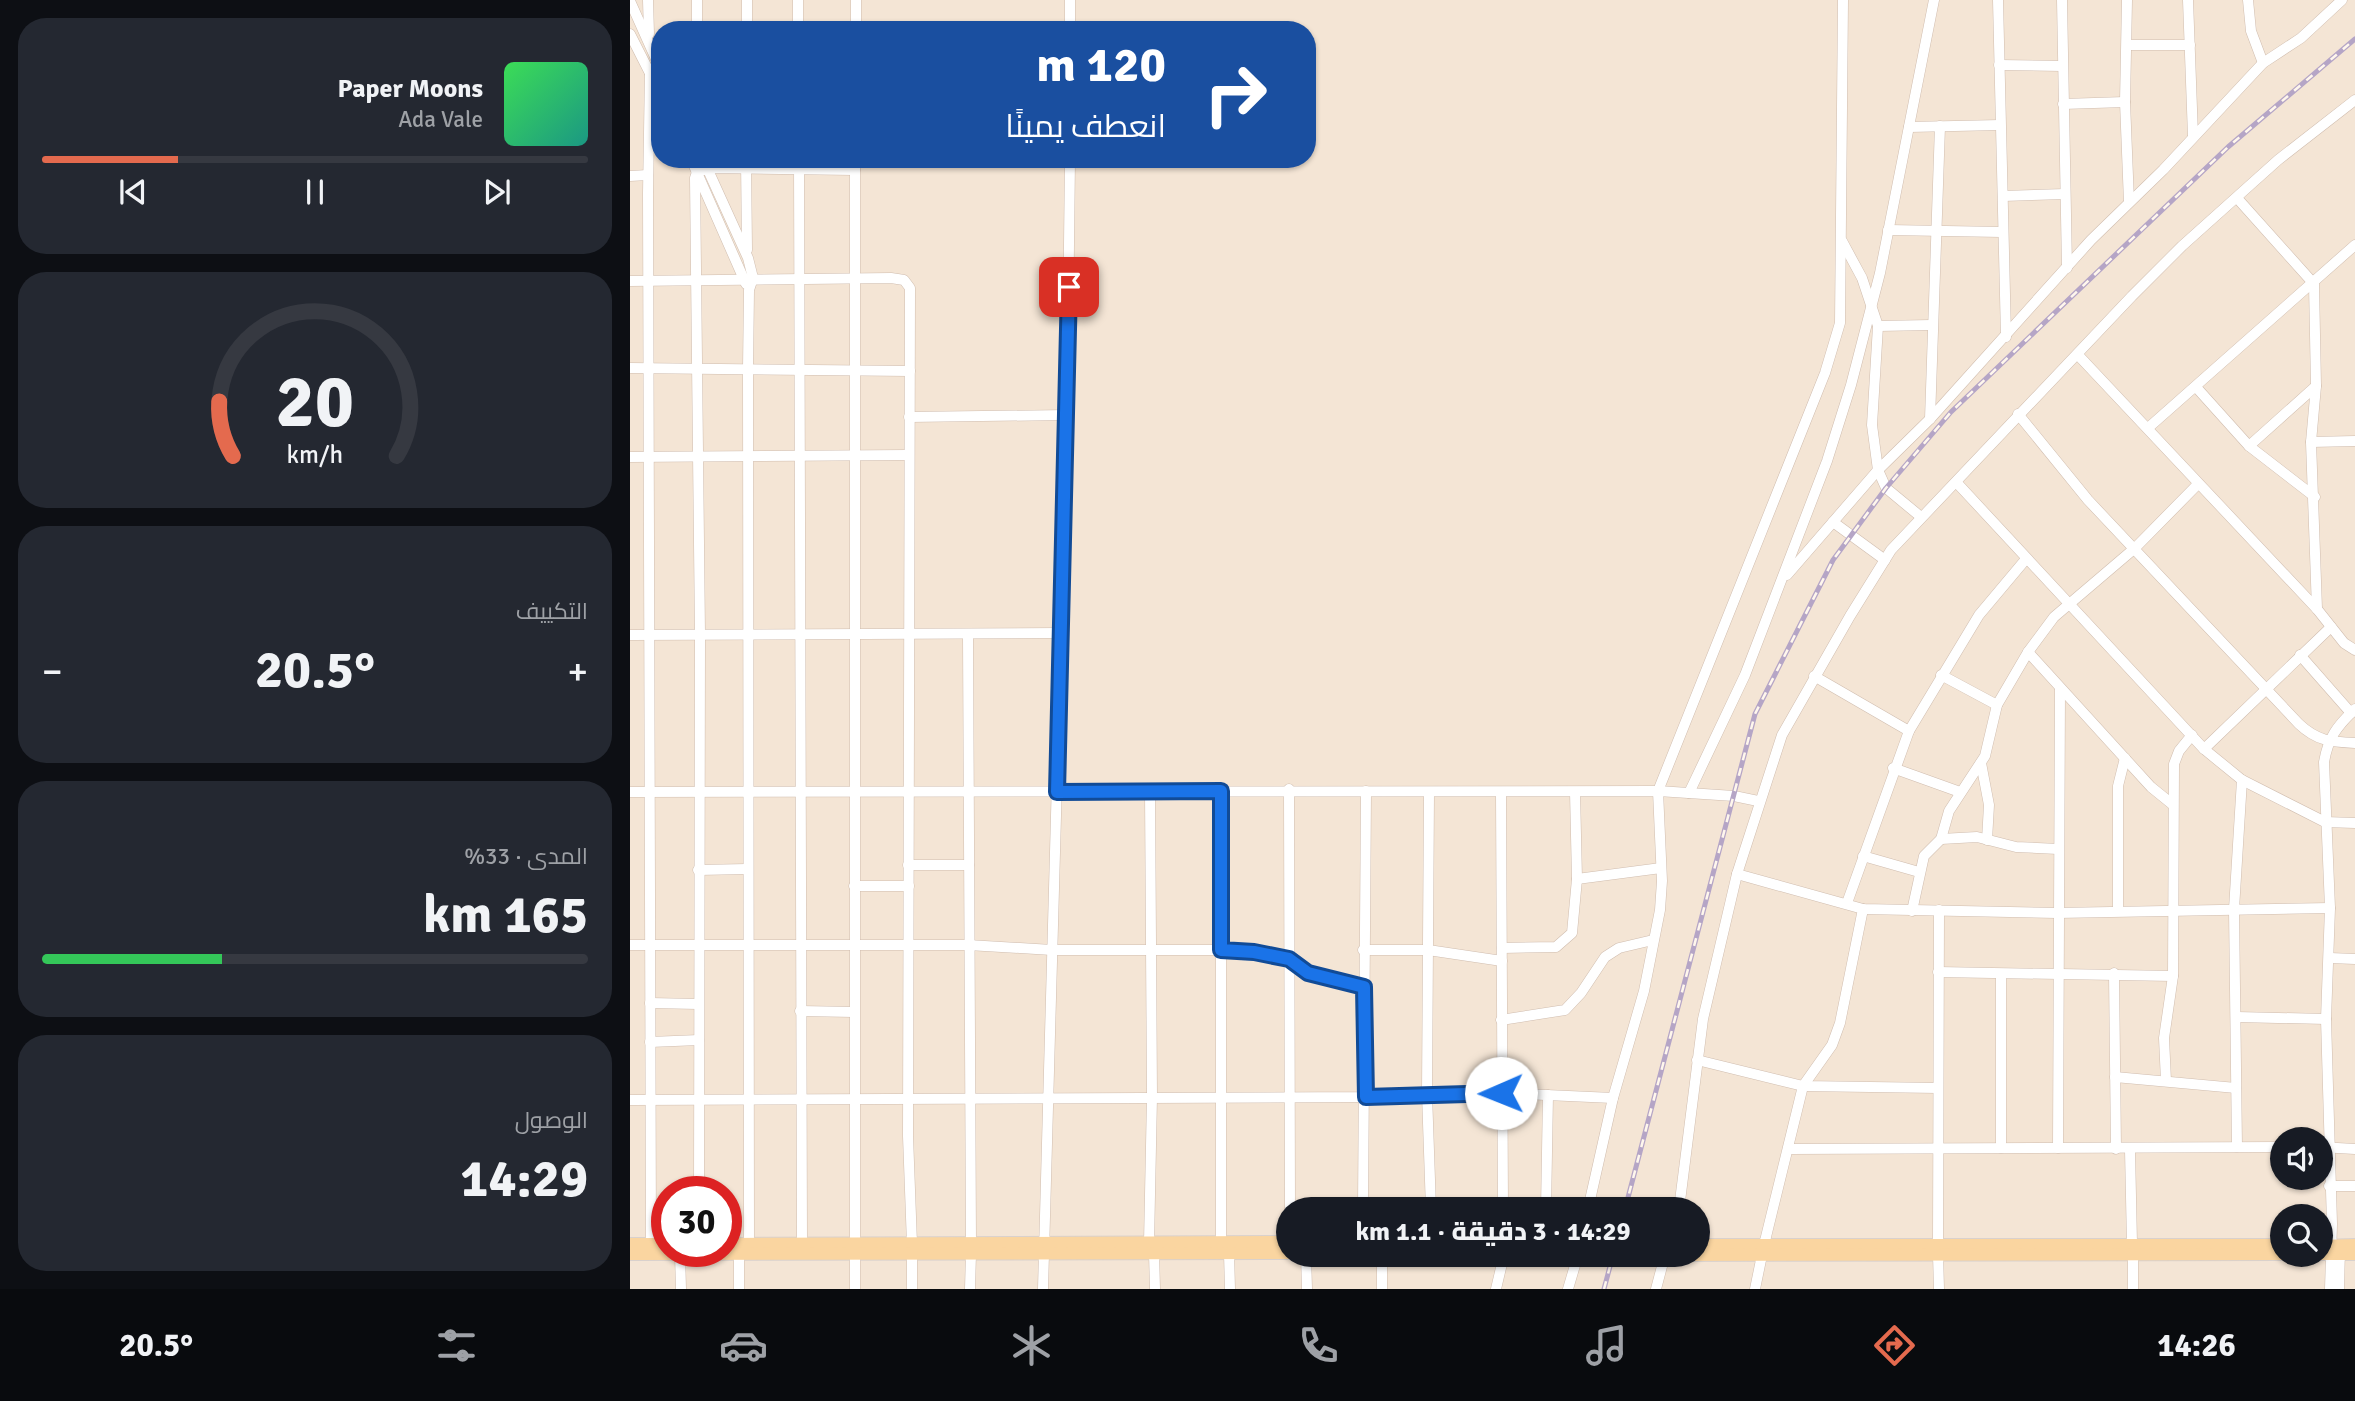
<!DOCTYPE html>
<html lang="ar">
<meta charset="utf-8">
<style>
body{margin:0;font-family:Signika,Cairo,sans-serif;background:#242831;color:#f1f3f6;direction:rtl;height:100vh;display:flex;flex-direction:column;font-size:26px;white-space:nowrap}
*{box-sizing:border-box;margin:0}
p{font-size:23px;color:#9ea1a6}
.icon{flex:none;width:38px;height:38px;fill:none;stroke:currentColor;stroke-width:2;stroke-linecap:round;stroke-linejoin:round}
.map{position:relative;flex:1;overflow:hidden;direction:ltr}
.sheet{display:flex;flex-direction:column;gap:18px;padding:18px;background:#0d0f14;width:630px}
.sheet>*{flex:none}
.top-card{position:absolute;left:21px;top:21px;width:665px;height:147px;border-radius:28px;box-shadow:0 2px 5px #0004;direction:rtl;background:#1a4fa0;color:#fff;overflow:hidden}
.buttons{position:absolute;left:1640px;top:1127px;display:grid;gap:14px}
.buttons a{display:grid;place-items:center;width:63px;height:63px;border-radius:50%;background:#171b24;box-shadow:0 2px 5px #0004;font-size:35px}
.speed{position:absolute;left:21px;top:1176px;display:flex;gap:14px;font-size:35px;font-weight:700;text-align:center}
.speed>*{display:grid;place-content:center;width:91px;height:91px;border-radius:50%;background:#171b24;box-shadow:0 2px 5px #0004;line-height:1}
.speed .limit{border:10px solid #d22;background:#fff;color:#111}
.pin{position:absolute;display:grid;place-items:center;width:60px;height:60px;color:#fff;margin:-30px;border-radius:14px;box-shadow:0 4px 10px #0006}
.me{position:absolute;width:77px;margin:-38px;rotate:269deg;stroke-linejoin:round;filter:drop-shadow(0 0 5px #0008)}
.turn{display:flex;align-items:center;gap:24px;height:147px;padding:0 35px;font-size:32px}
.turn .icon{width:91px;height:91px;stroke-width:2.5}
.turn b{display:block;font-size:49px;line-height:60px}
.big{font-size:52px;font-weight:800;line-height:1.1}
.sheet .card{flex:1;display:flex;flex-direction:column;justify-content:center;gap:10px;min-width:0;padding:0 24px;border-radius:28px;background:#242831}
.sheet .dial{align-items:center;gap:0}
.dial svg{height:182px;overflow:visible;fill:none;stroke:#363941;stroke-width:7;stroke-linecap:round;text-anchor:middle}
.dial text{fill:#f1f3f6;stroke:none}
.song{display:flex;align-items:center;gap:21px}
.cover{width:84px;height:84px;border-radius:10px;background:linear-gradient(135deg,hsl(130 70% 55%),hsl(170 70% 35%))}
.played{height:7px;border-radius:4px;background:linear-gradient(90deg,#e46a4e 25%,#363941 25%)}
.keys{display:flex;justify-content:space-around;direction:ltr}
.heat{display:flex;justify-content:space-between;align-items:center;font-size:38px;direction:ltr}
.charge{height:10px;border-radius:5px;background:linear-gradient(90deg,#34c759 33%,#363941 0)}
.trip{position:absolute;left:646px;top:1197px;width:434px;height:70px;border-radius:35px;background:#171b24;box-shadow:0 2px 5px #0004;font-weight:800;line-height:70px;text-align:center;direction:rtl}
.dock{display:flex;height:112px;justify-content:space-around;align-items:center;background:#090b0e;color:#9ea1a6}
.dock .icon{width:49px;height:49px}
.dock .selected{color:#e46a4e}
.dock b{font-size:32px;color:#f1f3f6}
main{display:flex;flex:1;min-height:0}
.map>svg:first-child{display:block}
.residential{fill:#f4e5d5;fill-rule:evenodd}
.lines{fill:none;stroke-linecap:round;stroke-linejoin:round}
.minor-casing{stroke:#d0bdaf;stroke-width:11}
.major-casing{stroke:#d9d1cd;stroke-width:14}
.minor{stroke:#fff;stroke-width:10}
.major{stroke:#fad5a0;stroke-width:12}
.rail-casing{stroke:#b5a5c6;stroke-width:5}
.rail{stroke:#fff7ed;stroke-width:2.5;stroke-dasharray:8;stroke-linecap:butt}
.route-casing{stroke:#114b97;stroke-width:18}
.route{stroke:#1a73e8;stroke-width:12}
</style>
<main>
<div class="map">
<svg width="1725" height="1289" viewBox="0 0 1725 1289">
<rect width="100%" height="100%" fill="#fcf3e7"/>
<!-- residential -->
<path class="residential" d="M 0,0 L 1725,0 L 1725,1289 L 0,1289 ZM 30,30 L 677,30 L 677,159 L 30,159 ZM 1652,1139 L 1690,1139 L 1690,1178 L 1652,1178 ZM 37,1192 L 96,1192 L 96,1251 L 37,1251 ZM 658,1209 L 1068,1209 L 1068,1255 L 658,1255 ZM 1652,1216 L 1690,1216 L 1690,1255 L 1652,1255 Z"/>
<g class="lines">
<!-- minor casing -->
<g class="minor-casing">
<g id="minor">
<path d="M 18,0 L 19,34"/>
<path d="M 67,0 L 67,30"/>
<path d="M 117,0 L 117,30"/>
<path d="M 168,0 L 168,30"/>
<path d="M 440,0 L 440,30"/>
<path d="M 1368,0 L 1376,337"/>
<path d="M 1432,0 L 1437,268"/>
<path d="M 1497,0 L 1495,102 L 1499,202"/>
<path d="M 1558,0 L 1563,136"/>
<path d="M 1618,0 L 1621,31 L 1633,63"/>
<path d="M 0,1 L 30,68"/>
<path d="M 226,30 L 226,0"/>
<path d="M 0,34 L 30,93"/>
<path d="M 1497,45 L 1560,45"/>
<path d="M 1369,65 L 1432,66"/>
<path d="M 20,72 L 18,193 L 21,1244"/>
<path d="M 1433,104 L 1495,102"/>
<path d="M 1279,127 L 1370,125"/>
<path d="M 61,159 L 116,284"/>
<path d="M 73,159 L 118,258 L 123,278 L 119,290 L 118,369 L 119,1244"/>
<path d="M 116,159 L 117,250"/>
<path d="M 169,159 L 172,1244"/>
<path d="M 225,159 L 225,1289"/>
<path d="M 0,176 L 18,175"/>
<path d="M 1373,196 L 1435,194"/>
<path d="M 1607,198 L 1684,284 L 1686,386 L 1681,442 L 1687,609"/>
<path d="M 1258,230 L 1372,232"/>
<path d="M 1212,241 L 1232,278 L 1248,326 L 1242,425 L 1248,470 L 1256,488 L 1291,517"/>
<path d="M 0,281 L 261,278 L 274,280 L 280,288 L 278,1136 L 282,1244"/>
<path d="M 1248,326 L 1301,325"/>
<path d="M 1448,355 L 1687,609 L 1714,643 L 1725,650"/>
<path d="M 0,368 L 280,371"/>
<path d="M 1566,387 L 1619,446 L 1685,497"/>
<path d="M 1388,414 L 1458,500 L 1669,724 C 1687,741 1701,742 1725,743"/>
<path d="M 279,417 L 437,415"/>
<path d="M 1300,419 L 1310,126"/>
<path d="M 1518,428 L 1725,245"/>
<path d="M 1681,442 L 1725,441"/>
<path d="M 1619,446 L 1686,386"/>
<path d="M 0,457 L 278,455"/>
<path d="M 1327,483 L 1574,749 L 1612,780 L 1695,822 L 1725,823"/>
<path d="M 1203,522 L 1255,560"/>
<path d="M 1157,575 L 1248,470 L 1300,419 L 1461,240 L 1533,170 L 1633,63 L 1671,38 L 1712,0"/>
<path d="M 0,635 L 431,633"/>
<path d="M 338,635 L 341,1243"/>
<path d="M 1398,652 L 1521,787 L 1542,804"/>
<path d="M 1670,655 L 1721,713"/>
<path d="M 1311,675 L 1367,705"/>
<path d="M 1184,676 L 1279,731"/>
<path d="M 1574,749 L 1701,627"/>
<path d="M 1351,763 L 1359,805 L 1357,840"/>
<path d="M 1263,768 L 1330,792"/>
<path d="M 659,789 L 660,1209"/>
<path d="M 591,791 L 591,1242"/>
<path d="M 0,792 L 1028,791 L 1104,796 L 1128,801"/>
<path d="M 799,792 L 797,1094 L 871,1093 L 983,1098"/>
<path d="M 871,793 L 873,1209"/>
<path d="M 1059,793 L 1115,675 L 1197,461 L 1221,385 L 1250,273 L 1304,0"/>
<path d="M 1311,839 L 1347,837 L 1386,847 L 1428,849"/>
<path d="M 1233,856 L 1289,872"/>
<path d="M 278,865 L 339,865"/>
<path d="M 68,870 L 117,869"/>
<path d="M 1107,874 L 1233,909 L 1427,913 L 1700,908"/>
<path d="M 947,879 L 1031,868"/>
<path d="M 224,886 L 279,886"/>
<path d="M 1217,903 L 1279,731 L 1349,615 L 1396,559"/>
<path d="M 1282,911 L 1294,856 L 1311,839 L 1319,811 L 1355,756 L 1367,705 L 1398,652 L 1424,617 L 1505,548 L 1568,484"/>
<path d="M 1488,911 L 1488,786 L 1495,758"/>
<path d="M 0,945 L 338,945 L 422,950 L 610,950 L 659,959 L 678,973 L 734,987"/>
<path d="M 872,948 L 926,947 L 942,933 L 947,879 L 945,792"/>
<path d="M 733,950 L 798,950 L 872,961"/>
<path d="M 1700,958 L 1725,959"/>
<path d="M 1308,972 L 1543,976"/>
<path d="M 1484,973 L 1486,1149"/>
<path d="M 20,1003 L 68,1004"/>
<path d="M 170,1011 L 224,1012"/>
<path d="M 1607,1017 L 1696,1019"/>
<path d="M 871,1020 L 935,1010 L 951,993 L 975,957 L 989,948 L 1023,940"/>
<path d="M 20,1042 L 69,1040"/>
<path d="M 1067,1060 L 1173,1086 L 1308,1088"/>
<path d="M 1485,1077 L 1606,1088"/>
<path d="M 1536,1081 L 1534,1038 L 1543,976 L 1544,764 L 1549,751 L 1562,735"/>
<path d="M 0,1100 C 245,1100 490,1097 736,1097 L 797,1094 L 801,1209"/>
<path d="M 1607,1147 L 1604,909 L 1612,780"/>
<path d="M 1690,1147 L 1725,1149"/>
<path d="M 1371,1148 L 1371,974"/>
<path d="M 1428,1148 L 1430,689"/>
<path d="M 1158,1149 L 1652,1147"/>
<path d="M 1500,1150 L 1502,1244"/>
<path d="M 1699,1186 L 1725,1186"/>
<path d="M 69,1192 L 70,635 L 65,178 L 67,172 L 81,168 L 225,170"/>
<path d="M 733,1209 L 736,791"/>
<path d="M 916,1209 L 918,1095"/>
<path d="M 958,1209 L 983,1098 L 1014,991 L 1030,910 L 1032,881 L 1028,791 L 1195,373 L 1210,323 L 1213,0"/>
<path d="M 1049,1209 L 1073,1019 L 1107,874 L 1152,735 L 1220,616 L 1261,550 L 1502,296 L 1552,246 L 1648,160 L 1725,100"/>
<path d="M 519,1243 L 522,1097 L 520,791"/>
<path d="M 1308,1244 L 1309,910"/>
<path d="M 1134,1245 L 1173,1086 L 1202,1045 L 1210,1023 L 1233,909"/>
<path d="M 282,1253 L 282,1289"/>
<path d="M 524,1253 L 525,1289"/>
<path d="M 599,1253 L 600,1289"/>
<path d="M 50,1254 L 51,1289"/>
<path d="M 1308,1254 L 1309,1289"/>
<path d="M 1503,1254 L 1503,1289"/>
<path d="M 676,1255 L 677,1289"/>
<path d="M 752,1255 L 752,1289"/>
<path d="M 109,1289 L 109,1254"/>
<path d="M 340,1289 L 341,1253"/>
<path d="M 413,1289 L 437,415 L 440,159"/>
<path d="M 866,1289 L 874,1255"/>
<path d="M 938,1289 L 948,1255"/>
<path d="M 1026,1289 L 1035,1255"/>
<path d="M 1125,1289 L 1132,1255"/>
<path d="M 1700,1289 L 1702,1224 L 1696,1019 L 1700,908 L 1694,762 C 1698,738 1707,726 1725,709"/>
<path d="M 1709,1289 L 1710,1248"/>
</g>
</g>
<!-- major casing -->
<g class="major-casing">
<g id="major">
<path d="M 0,1244 L 37,1244"/>
<path d="M 96,1244 L 658,1242"/>
<path d="M 1068,1245 L 1652,1245"/>
<path d="M 1690,1246 L 1725,1245"/>
<path d="M 0,1254 L 658,1253"/>
<path d="M 1690,1254 L 1725,1254"/>
<path d="M 1017,1255 L 1652,1254"/>
</g>
</g>
<!-- minor -->
<use href="#minor" class="minor"/>
<!-- major -->
<use href="#major" class="major"/>
<!-- rail casing -->
<g class="rail-casing">
<g id="rail">
<path d="M 995,1209 L 1125,714 L 1203,560 L 1256,488 L 1321,412 L 1598,147 L 1725,39"/>
<path d="M 974,1289 L 983,1255"/>
</g>
</g>
<!-- rail -->
<use href="#rail" class="rail"/>
</g>
<g class="lines">
<!-- route casing -->
<g class="route-casing">
<path id="route" d="M 439,287 L 427,792 L 591,791 L 591,950 L 624,952 L 659,959 L 678,973 L 734,987 L 736,1097 L 871,1093"/>
</g>
<!-- route -->
<use href="#route" class="route"/>
</g>
</svg>
<div class="buttons">
<a><svg class="icon" aria-label="sound" viewBox="0 0 24 24"><path d="M4 9h4l5-4v14l-5-4H4zM17 9q2 3 0 6"/></svg></a>
<a><svg class="icon" aria-label="search" viewBox="0 0 24 24"><circle cx="10" cy="10" r="6"/><path d="M15 15l6 6"/></svg></a>
</div>
<div class="speed"><div class="limit">30</div></div>
<div class="pin" style="left:439px;top:287px;background:#d93025"><svg class="icon" aria-label="arrive" viewBox="0 0 24 24"><path d="M6 21V4h12l-3 4 3 4H6"/></svg></div>
<svg class="me" style="left:871px;top:1093px" viewBox="-20 -20 40 40"><circle r="19" fill="#fff"/><path d="M0-13L10 11 0 6-10 11z" fill="#1a73e8"/></svg>
<div class="trip">14:29 · 3 دقيقة · 1.1 km</div>
<div class="top-card">
<div class="turn"><svg class="icon" aria-label="right" viewBox="0 0 24 24"><path d="M7 20v-9h11M14 6l5 5-5 5"/></svg><div><b>120 m</b>انعطف يمينًا</div></div>
</div>
</div>
<section class="sheet">
<div class="card">
<div class="song"><i class="cover"></i><div><b>Paper Moons</b><p>Ada Vale</p></div></div>
<div class="played"></div>
<div class="keys"><svg class="icon" aria-label="previous" viewBox="0 0 24 24"><path d="M18 5L8 12l10 7zM5 5v14"/></svg><svg class="icon" aria-label="pause" viewBox="0 0 24 24"><path d="M8 5v14M16 5v14"/></svg><svg class="icon" aria-label="next" viewBox="0 0 24 24"><path d="M6 5l10 7-10 7zM19 5v14"/></svg></div>
</div>
<div class="card dial"><svg viewBox="0 0 100 80">
<path d="M14 69A42 42 0 1 1 86 69"/>
<path d="M14 69A42 42 0 0 1 8 45" stroke="#e46a4e"/>
<text x="50" y="56" font-size="32" font-weight="700">20</text>
<text x="50" y="72" font-size="11">km/h</text>
</svg></div>
<div class="card"><p>التكييف</p>
<div class="heat"><a>−</a><b class="big">20.5°</b><a>+</a></div>
</div>
<div class="card"><p>المدى · 33%</p><b class="big">165 km</b><div class="charge"></div></div>
<div class="card"><p>الوصول</p><b class="big">14:29</b></div>
</section>
</main>
<nav class="dock">
<b>14:26</b>
<svg class="icon selected" aria-label="directions" viewBox="0 0 24 24"><path d="M12 3l9 9-9 9-9-9zM9 14v-3h6M13 9l2 2-2 2"/></svg>
<svg class="icon" aria-label="music" viewBox="0 0 24 24"><path d="M9 18V5l10-2v13"/><circle cx="6" cy="18" r="3"/><circle cx="16" cy="16" r="3"/></svg>
<svg class="icon" aria-label="phone" viewBox="0 0 24 24"><path d="M5 4h4l2 5-3 2q2 4 5 5l2-3 5 2v4C11 20 4 13 5 4z"/></svg>
<svg class="icon" aria-label="climate" viewBox="0 0 24 24"><path d="M12 3v18M4 7l16 10M4 17L20 7"/></svg>
<svg class="icon" aria-label="car" viewBox="0 0 24 24"><path d="M5 17H2v-5l4-1 3-4h7l3 4 3 1v5h-3M9 17h6M6 11h13"/><circle cx="7" cy="17" r="2"/><circle cx="17" cy="17" r="2"/></svg>
<svg class="icon" aria-label="filters" viewBox="0 0 24 24"><path d="M4 7h16M4 17h16"/><circle cx="9" cy="7" r="2"/><circle cx="15" cy="17" r="2"/></svg>
<b>20.5°</b>
</nav>
